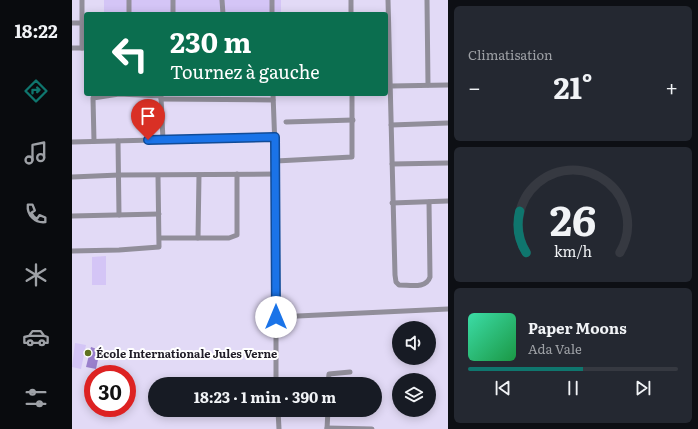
<!DOCTYPE html>
<html lang="fr">
<meta charset="utf-8">
<style>
body{margin:0;font-family:Literata,serif;background:#242831;color:#f1f3f6;height:100vh;display:flex;flex-direction:column;font-size:15px;white-space:nowrap}
*{box-sizing:border-box;margin:0}
p{font-size:13px;color:#9ea1a6}
.icon{flex:none;width:22px;height:22px;fill:none;stroke:currentColor;stroke-width:2;stroke-linecap:round;stroke-linejoin:round}
.map{position:relative;flex:1;overflow:hidden}
.sheet{display:flex;flex-direction:column;gap:6px;padding:6px;background:#0d0f14;width:250px}
.sheet>*{flex:none}
.hud{position:absolute;left:12px;top:12px;width:304px;height:84px;border-radius:4px;box-shadow:0 2px 10px #0003;background:#0b6e4f;color:#fff;overflow:hidden}
.controls{position:absolute;left:320px;top:321px;display:grid;gap:8px}
.controls a{display:grid;place-items:center;width:44px;height:44px;border-radius:50%;background:#171b24;box-shadow:0 2px 10px #0003;font-size:20px}
.speed{position:absolute;left:12px;top:365px;display:flex;gap:8px;font-size:20px;font-weight:700;text-align:center}
.speed>*{display:grid;place-content:center;width:52px;height:52px;border-radius:50%;background:#171b24;box-shadow:0 2px 10px #0003;line-height:1}
.speed .limit{border:6px solid #d22;background:#fff;color:#111}
.pin{position:absolute;display:grid;place-items:center;width:34px;height:34px;color:#fff;margin:-41px -17px;border-radius:50% 50% 50% 0;rotate:-45deg;box-shadow:0 0 4px #0007}
.pin .icon{rotate:45deg}
.me{position:absolute;width:44px;margin:-22px;rotate:0deg;stroke-linejoin:round;filter:drop-shadow(0 0 3px #0008)}
.turn{display:flex;align-items:center;gap:14px;height:84px;padding:0 20px;font-size:18px}
.turn .icon{width:52px;height:52px;stroke-width:2.5}
.turn b{display:block;font-size:28px;line-height:34px}
.big{font-size:30px;font-weight:700;line-height:1.1}
.sheet .widget{flex:1;display:flex;flex-direction:column;justify-content:center;gap:6px;min-width:0;padding:0 14px;border-radius:6px;background:#242831}
.sheet .dial{align-items:center;gap:0}
.dial svg{height:104px;overflow:visible;fill:none;stroke:#363941;stroke-width:7;stroke-linecap:round;text-anchor:middle}
.dial text{fill:#f1f3f6;stroke:none}
.song{display:flex;align-items:center;gap:12px}
.cover{width:48px;height:48px;border-radius:6px;background:linear-gradient(135deg,hsl(160 70% 55%),hsl(140 70% 35%))}
.played{height:4px;border-radius:2px;background:linear-gradient(90deg,#0f766e 55%,#363941 55%)}
.keys{display:flex;justify-content:space-around;direction:ltr}
.heat{display:flex;justify-content:space-between;align-items:center;font-size:22px;direction:ltr}
.trip{position:absolute;left:76px;top:377px;width:234px;height:40px;border-radius:20px;background:#171b24;box-shadow:0 2px 10px #0003;font-weight:700;line-height:40px;text-align:center}
main{display:flex;flex:1;min-height:0}
.tabs{display:flex;flex-direction:column;width:72px;justify-content:space-around;align-items:center;background:#090b0e;color:#9ea1a6}
.tabs .icon{width:28px;height:28px}
.tabs .selected{color:#0f766e}
.tabs b{font-size:18px;color:#f1f3f6}
.map>svg:first-child{display:block}
.green{fill:#d4c5f6}
.water{fill:#9a80cc}
.lines{fill:none;stroke-linecap:round;stroke-linejoin:round}
.street{stroke:#918e9a;stroke-width:5}
.route-casing{stroke:#114b97;stroke-width:10}
.route{stroke:#1a73e8;stroke-width:7}
.poi-dot{fill:#5f7221;stroke:#fff;stroke-width:1.5}
.labels{text-anchor:middle;dominant-baseline:central;stroke-width:4;stroke-linejoin:round;paint-order:stroke}
.poi-label{font-size:11px;font-weight:bold;fill:#201d27;stroke:#fff;text-anchor:start}
</style>
<main>
<nav class="tabs">
<b>18:22</b>
<svg class="icon selected" aria-label="directions" viewBox="0 0 24 24"><path d="M12 3l9 9-9 9-9-9zM9 14v-3h6M13 9l2 2-2 2"/></svg>
<svg class="icon" aria-label="music" viewBox="0 0 24 24"><path d="M9 18V5l10-2v13"/><circle cx="6" cy="18" r="3"/><circle cx="16" cy="16" r="3"/></svg>
<svg class="icon" aria-label="phone" viewBox="0 0 24 24"><path d="M5 4h4l2 5-3 2q2 4 5 5l2-3 5 2v4C11 20 4 13 5 4z"/></svg>
<svg class="icon" aria-label="climate" viewBox="0 0 24 24"><path d="M12 3v18M4 7l16 10M4 17L20 7"/></svg>
<svg class="icon" aria-label="car" viewBox="0 0 24 24"><path d="M5 17H2v-5l4-1 3-4h7l3 4 3 1v5h-3M9 17h6M6 11h13"/><circle cx="7" cy="17" r="2"/><circle cx="17" cy="17" r="2"/></svg>
<svg class="icon" aria-label="filters" viewBox="0 0 24 24"><path d="M4 7h16M4 17h16"/><circle cx="9" cy="7" r="2"/><circle cx="15" cy="17" r="2"/></svg>
</nav>
<div class="map">
<svg width="376" height="429" viewBox="0 0 376 429">
<rect width="100%" height="100%" fill="#e2daf6"/>
<!-- green -->
<g class="green">
<rect x="32" y="0" width="177" height="14"/>
<path d="M 34,256 L 34,285 L 20,285 L 20,257 Z"/>
<path d="M 3,343 L 14,345 L 9,369 L 0,367 Z"/>
</g>
<!-- water -->
<path class="water" d="M 19,347 L 28,350 L 24,369 L 14,367 Z"/>
<g class="lines">
<!-- street -->
<g class="street">
<path d="M 10,0 L 10,48"/>
<path d="M 57,0 L 57,14"/>
<path d="M 101,0 L 101,14"/>
<path d="M 150,0 L 151,14"/>
<path d="M 200,0 L 200,14"/>
<path d="M 279,0 L 279,14"/>
<path d="M 316,0 L 323,275 L 324,282 L 327,285 C 339,285 354,289 358,277 L 357,202"/>
<path d="M 355,0 L 356,85"/>
<path d="M 0,23 L 14,23"/>
<path d="M 0,48 L 14,48"/>
<path d="M 319,86 L 376,85"/>
<path d="M 201,94 L 204,174 L 204,384"/>
<path d="M 89,97 L 91,140"/>
<path d="M 89,99 L 201,100"/>
<path d="M 214,122 L 281,120"/>
<path d="M 319,125 L 376,123"/>
<path d="M 22,141 L 21,98 L 47,94 L 89,96 L 89,94"/>
<path d="M 46,141 L 47,215"/>
<path d="M 0,142 L 203,137"/>
<path d="M 204,161 L 280,157 L 280,94"/>
<path d="M 320,164 L 376,163"/>
<path d="M 0,177 L 47,175 L 204,174"/>
<path d="M 320,203 L 376,201"/>
<path d="M 0,216 L 87,214"/>
<path d="M 88,238 L 157,238 L 165,235 L 165,174"/>
<path d="M 126,238 L 127,175"/>
<path d="M 0,251 L 47,250 L 87,247 L 86,176"/>
<path d="M 204,317 L 376,309"/>
<path d="M 256,384 L 257,374 L 278,372"/>
<path d="M 206,410 L 207,429"/>
<path d="M 255,428 L 300,429"/>
<path d="M 255,429 L 256,410"/>
</g>
</g>
<g class="lines">
<!-- route casing -->
<g class="route-casing">
<path id="route" d="M 76,140 L 203,137 L 204,317"/>
</g>
<!-- route -->
<use href="#route" class="route"/>
</g>
<!-- markers -->
<circle class="poi-dot" cx="16" cy="353" r="4"/>
<g class="labels">
<!-- poi labels -->
<g class="poi-label">
<text x="24" y="353">École Internationale Jules Verne</text>
</g>
</g>
</svg>
<div class="controls">
<a><svg class="icon" aria-label="sound" viewBox="0 0 24 24"><path d="M4 9h4l5-4v14l-5-4H4zM17 9q2 3 0 6"/></svg></a>
<a><svg class="icon" aria-label="layers" viewBox="0 0 24 24"><path d="M12 4l9 5-9 5-9-5zM3 14l9 5 9-5"/></svg></a>
</div>
<div class="speed"><div class="limit">30</div></div>
<div class="pin" style="left:76px;top:140px;background:#d93025"><svg class="icon" aria-label="arrive" viewBox="0 0 24 24"><path d="M6 21V4h12l-3 4 3 4H6"/></svg></div>
<svg class="me" style="left:204px;top:317px" viewBox="-20 -20 40 40"><circle r="19" fill="#fff"/><path d="M0-13L10 11 0 6-10 11z" fill="#1a73e8"/></svg>
<div class="trip">18:23 · 1 min · 390 m</div>
<div class="hud">
<div class="turn"><svg class="icon" aria-label="left" viewBox="0 0 24 24"><path d="M17 20v-9H6M10 6l-5 5 5 5"/></svg><div><b>230 m</b>Tournez à gauche</div></div>
</div>
</div>
<section class="sheet">
<div class="widget"><p>Climatisation</p>
<div class="heat"><a>−</a><b class="big">21°</b><a>+</a></div>
</div>
<div class="widget dial"><svg viewBox="0 0 100 80">
<path d="M14 69A42 42 0 1 1 86 69"/>
<path d="M14 69A42 42 0 0 1 9 37" stroke="#0f766e"/>
<text x="50" y="56" font-size="32" font-weight="700">26</text>
<text x="50" y="72" font-size="11">km/h</text>
</svg></div>
<div class="widget">
<div class="song"><i class="cover"></i><div><b>Paper Moons</b><p>Ada Vale</p></div></div>
<div class="played"></div>
<div class="keys"><svg class="icon" aria-label="previous" viewBox="0 0 24 24"><path d="M18 5L8 12l10 7zM5 5v14"/></svg><svg class="icon" aria-label="pause" viewBox="0 0 24 24"><path d="M8 5v14M16 5v14"/></svg><svg class="icon" aria-label="next" viewBox="0 0 24 24"><path d="M6 5l10 7-10 7zM19 5v14"/></svg></div>
</div>
</section>
</main>
